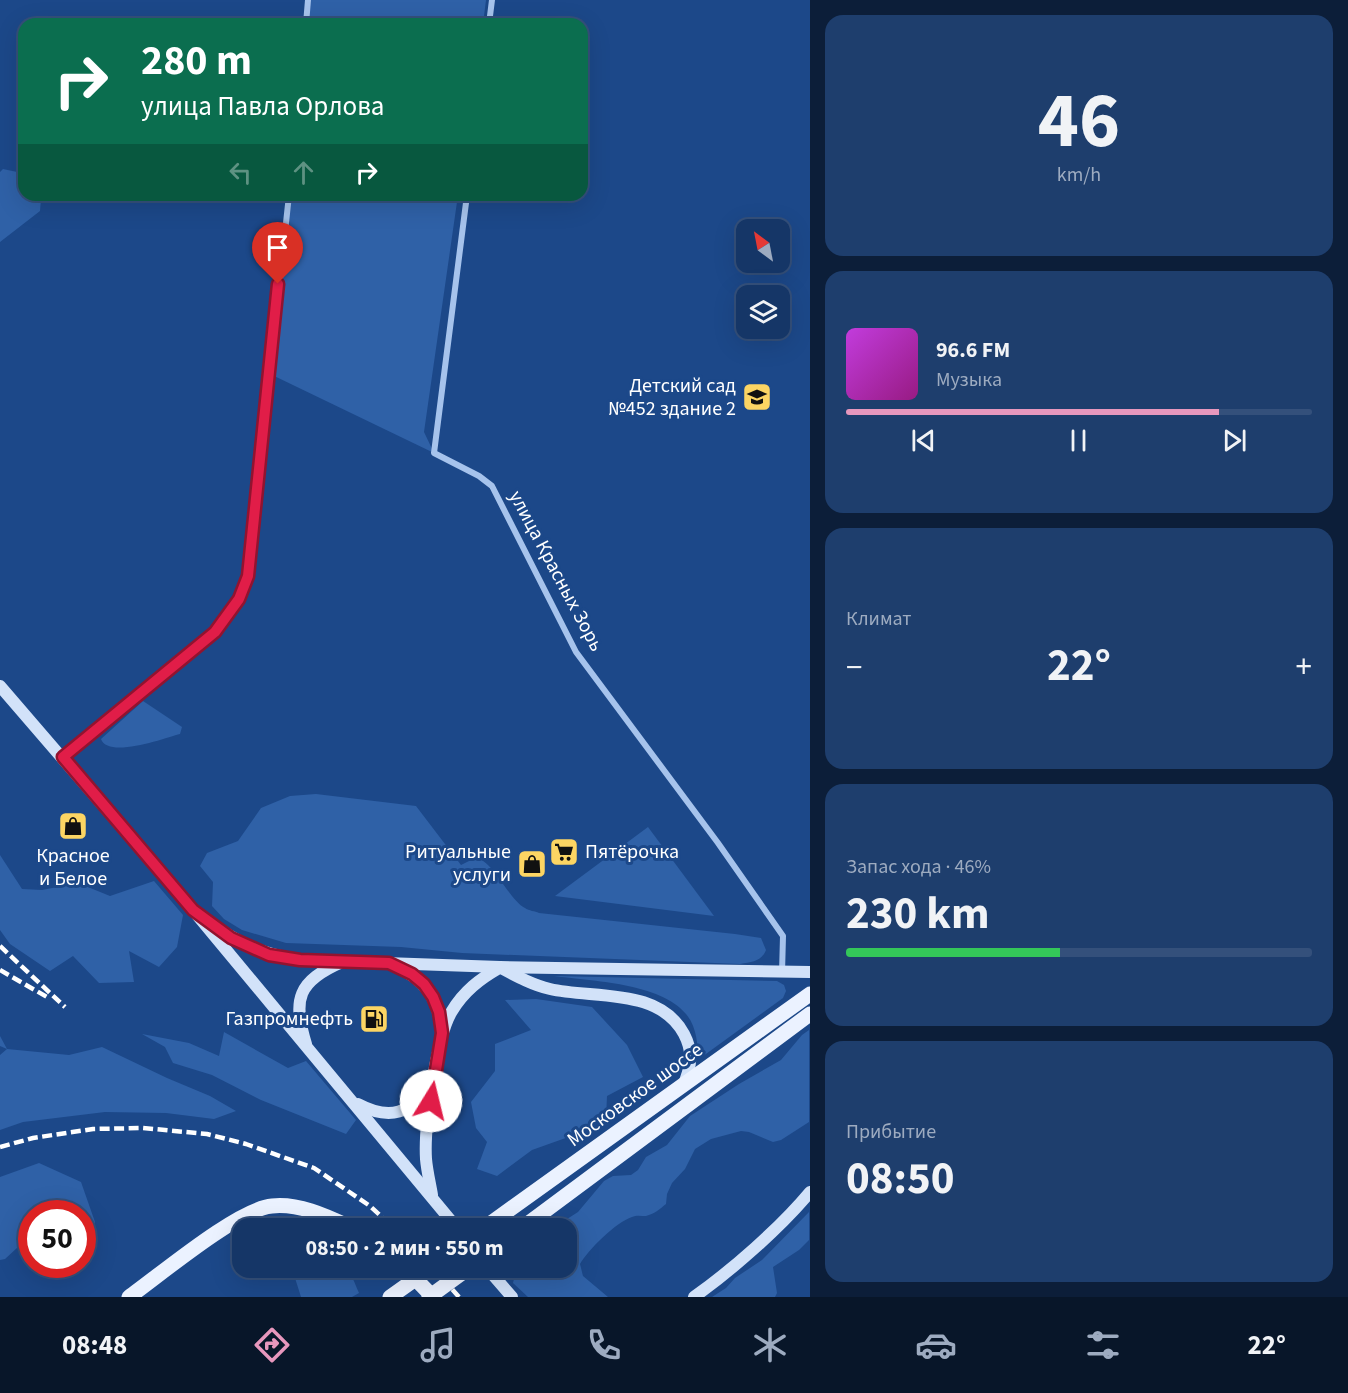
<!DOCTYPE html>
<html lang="ru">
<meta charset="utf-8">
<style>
body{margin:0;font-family:"Source Sans 3",sans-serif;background:#1e3e6d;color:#f1f3f6;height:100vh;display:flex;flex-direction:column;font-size:22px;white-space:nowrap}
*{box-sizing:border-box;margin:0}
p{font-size:20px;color:#9dabc0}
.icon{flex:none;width:33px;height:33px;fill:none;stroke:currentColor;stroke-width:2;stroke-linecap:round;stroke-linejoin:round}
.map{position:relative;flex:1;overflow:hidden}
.side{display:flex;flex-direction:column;gap:15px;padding:15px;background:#0c1e39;width:538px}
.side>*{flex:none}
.hud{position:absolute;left:18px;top:18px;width:570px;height:183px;border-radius:18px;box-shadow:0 6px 24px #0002,0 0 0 2px #34507b;background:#0b6e4f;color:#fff;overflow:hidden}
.needle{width:39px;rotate:328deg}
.controls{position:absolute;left:736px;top:219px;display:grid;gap:12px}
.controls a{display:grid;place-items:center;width:54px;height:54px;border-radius:12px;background:#153667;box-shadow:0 6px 24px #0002,0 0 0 2px #34507b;font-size:30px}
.speed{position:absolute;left:18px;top:1200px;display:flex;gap:12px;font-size:30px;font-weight:700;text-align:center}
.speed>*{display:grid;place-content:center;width:78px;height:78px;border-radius:50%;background:#153667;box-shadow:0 6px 24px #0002,0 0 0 2px #34507b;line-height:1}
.speed .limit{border:9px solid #d22;background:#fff;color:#111}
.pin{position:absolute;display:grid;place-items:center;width:51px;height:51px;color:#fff;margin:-62px -26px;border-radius:50% 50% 50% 0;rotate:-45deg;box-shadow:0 0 6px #0007}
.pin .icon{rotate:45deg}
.me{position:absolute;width:66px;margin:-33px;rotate:9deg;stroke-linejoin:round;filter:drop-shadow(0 0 4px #0008)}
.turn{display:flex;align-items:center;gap:21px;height:126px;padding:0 24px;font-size:27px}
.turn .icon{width:78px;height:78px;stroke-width:2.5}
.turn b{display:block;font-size:42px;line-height:51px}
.lanes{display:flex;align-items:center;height:57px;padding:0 24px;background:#0003;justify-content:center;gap:30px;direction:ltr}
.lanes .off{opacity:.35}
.big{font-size:45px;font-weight:700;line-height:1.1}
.side .card{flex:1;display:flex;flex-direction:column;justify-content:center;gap:9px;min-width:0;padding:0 21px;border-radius:18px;background:#1e3e6d}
.side .dial{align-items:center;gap:0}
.dial b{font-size:78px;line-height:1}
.song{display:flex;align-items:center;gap:18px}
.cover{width:72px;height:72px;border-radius:9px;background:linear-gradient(135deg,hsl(290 70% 55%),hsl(310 70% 35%))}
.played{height:6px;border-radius:3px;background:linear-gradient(90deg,#e797bd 80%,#34507b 80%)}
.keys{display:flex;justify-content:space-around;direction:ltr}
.heat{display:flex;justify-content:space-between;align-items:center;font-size:33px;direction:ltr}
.charge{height:9px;border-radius:4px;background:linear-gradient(90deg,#34c759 46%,#34507b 0)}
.trip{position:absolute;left:232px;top:1218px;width:345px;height:60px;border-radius:18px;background:#153667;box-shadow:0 6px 24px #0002,0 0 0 2px #34507b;font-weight:700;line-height:60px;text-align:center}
.menu{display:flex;height:96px;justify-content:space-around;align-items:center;background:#081629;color:#9dabc0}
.menu .icon{width:42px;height:42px}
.menu .on{color:#e797bd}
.menu b{font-size:27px;color:#f1f3f6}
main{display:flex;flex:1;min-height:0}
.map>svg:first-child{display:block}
.green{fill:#2f61a7}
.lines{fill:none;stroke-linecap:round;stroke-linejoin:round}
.street{stroke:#a6c3ec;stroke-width:6}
.secondary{stroke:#d2e2f9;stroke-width:12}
.primary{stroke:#ebf2ff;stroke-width:15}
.rail{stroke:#fff;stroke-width:4.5;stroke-dasharray:10 4.5;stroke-linecap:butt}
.primary-bridge{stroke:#ebf2ff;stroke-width:15}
.route-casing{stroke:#92132f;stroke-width:15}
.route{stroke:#e11d48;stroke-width:10}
.labels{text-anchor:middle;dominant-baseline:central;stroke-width:6;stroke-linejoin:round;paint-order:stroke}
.poi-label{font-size:20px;fill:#fff;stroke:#1c4889;text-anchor:end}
.street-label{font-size:20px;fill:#fff;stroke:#1c4889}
</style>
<main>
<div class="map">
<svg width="810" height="1297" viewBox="0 0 810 1297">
<rect width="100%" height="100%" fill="#1c4889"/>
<!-- green -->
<g class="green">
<path d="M 307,0 L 486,0 L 483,24 L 305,24 Z"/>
<path d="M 3,169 L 22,173 L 24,176 L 24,195 L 38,195 L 41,199 L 40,211 L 0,242 L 0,172 Z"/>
<path d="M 287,195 L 458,195 L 424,432 L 434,453 L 268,373 Z"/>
<path d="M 143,701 L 182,727 L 180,734 C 165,738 108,759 101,739 Z"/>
<path d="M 316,794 L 416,806 L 461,865 L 475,858 C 492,858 508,899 525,908 C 529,911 535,911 539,913 L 735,934 L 761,938 L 766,950 C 761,962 752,962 740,964 L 462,953 L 401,947 L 286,943 L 242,930 L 224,919 L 212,906 L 213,882 L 200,866 L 207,853 L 238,841 L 261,808 L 290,796 Z"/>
<path d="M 648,827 L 714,916 L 555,896 Z"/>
<path d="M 0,855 L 22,889 L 42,890 L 78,883 L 110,896 L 154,881 L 183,915 L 177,947 L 159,967 L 129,951 L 134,982 L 99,983 L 73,956 L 50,971 L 10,944 L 0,930 Z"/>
<path d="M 554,976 L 777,981 L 784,985 L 786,991 L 783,998 L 699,1059 C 697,1043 697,1027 686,1014 C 661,983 591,981 554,976 Z"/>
<path d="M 536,999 L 592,1007 L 627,1045 L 643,1077 L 607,1096 L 606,1119 L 574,1135 L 532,1150 L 497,1176 L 477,1169 L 487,1142 L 476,1128 L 471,1102 L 495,1071 L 495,1044 L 531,1030 L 505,1000 Z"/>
<path d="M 809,1030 L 809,1122 L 781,1140 L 773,1142 L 749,1132 L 741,1131 L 711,1139 L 695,1149 L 685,1169 L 672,1183 L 667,1194 L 666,1204 C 660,1209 654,1214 646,1216 C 641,1216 636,1215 632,1217 C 616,1222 588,1250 580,1264 L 583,1276 L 608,1297 L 528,1297 L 513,1283 L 514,1279 C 521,1277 531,1275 534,1268 L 567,1268 L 567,1228 L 553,1228 L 578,1212 L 604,1181 L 613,1176 L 631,1175 L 638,1170 L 646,1157 L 667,1145 L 690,1116 L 739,1084 L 781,1060 L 802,1035 Z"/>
<path d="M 224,1032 L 288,1068 L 306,1061 L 356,1120 L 346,1134 L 261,1100 L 212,1075 L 173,1063 L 165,1047 L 142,1034 L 189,1043 L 219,1056 Z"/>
<path d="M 0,1036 L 7,1049 L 69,1055 L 102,1047 L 167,1078 L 210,1096 L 236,1111 L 214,1119 L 166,1113 L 105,1112 L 23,1122 L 0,1130 L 0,1055 L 7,1049 L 0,1046 Z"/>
<path d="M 39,1163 L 81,1182 L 95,1222 L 95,1254 L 83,1251 L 82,1214 L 32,1214 L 31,1235 L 5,1259 L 0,1260 L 0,1177 Z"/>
<path d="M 809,1212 L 809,1240 L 799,1250 L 773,1267 L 777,1293 L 775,1297 L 712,1297 L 726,1288 L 735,1278 L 762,1260 Z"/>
<path d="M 307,1268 L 314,1268 L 325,1276 L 330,1268 C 351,1267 351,1275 359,1293 L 352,1297 L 301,1297 L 295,1278 Z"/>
</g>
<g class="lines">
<!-- street -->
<g class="street">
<path d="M 306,24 L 308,0"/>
<path d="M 489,24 L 492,0"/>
<path d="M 467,195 L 434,453 L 479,476 L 492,486 L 576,652 L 718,843 L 783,936 L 782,973"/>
<path d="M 63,757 L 215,632 L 239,599 L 248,576 L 289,195"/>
</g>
<!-- secondary -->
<g class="secondary">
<path d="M 0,686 L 193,910 L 457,1228"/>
<path d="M 206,920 C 240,944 258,953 299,960 L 500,967 L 810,972"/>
<path d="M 394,965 C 427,981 437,997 442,1032"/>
<path d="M 503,969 C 518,977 533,985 550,989 C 593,999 659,987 684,1034 C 694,1053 691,1067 683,1086"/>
<path d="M 306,1044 C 292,999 298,981 342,962"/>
<path d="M 358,1104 C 392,1122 408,1112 433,1086"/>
<path d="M 432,1195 C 430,1183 427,1171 426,1159 C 424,1127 436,1037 452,1011 C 464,991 480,979 499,968"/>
<path d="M 487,1268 L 512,1297"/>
<path d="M 694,1297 C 732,1270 780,1228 810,1192"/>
</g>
<!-- primary -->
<g class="primary">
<path d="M 484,1228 L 810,994"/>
<path d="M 522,1228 L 810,1014"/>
<path d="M 405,1268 L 433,1297"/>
<path d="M 129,1297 C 160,1275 238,1209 272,1206 C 300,1203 328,1217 352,1228"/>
</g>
<!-- rail -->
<g class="rail">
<path d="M 0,946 L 65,1007"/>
<path d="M 0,970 L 47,997"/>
<path d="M 0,1147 L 33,1138 L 93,1129 L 143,1128 L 207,1134 L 246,1144 L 314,1168 L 370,1206 L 394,1228"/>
<path d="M 433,1268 L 459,1297"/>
</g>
<!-- primary-bridge -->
<g class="primary-bridge">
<path d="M 390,1297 L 431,1268"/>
<path d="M 429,1297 L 469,1268"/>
</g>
</g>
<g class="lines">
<!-- route casing -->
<g class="route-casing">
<path id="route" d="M 278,284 L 248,576 L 239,599 L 215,632 L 63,757 L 193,910 L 231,938 L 269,955 L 300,960 L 389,963 L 412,974 L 424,984 L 433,997 L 439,1012 L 442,1033 L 431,1101"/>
</g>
<!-- route -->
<use href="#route" class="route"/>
</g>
<!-- icons -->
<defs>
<g id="school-square" transform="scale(1.5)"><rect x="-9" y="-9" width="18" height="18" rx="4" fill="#fcd563" stroke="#1c4889"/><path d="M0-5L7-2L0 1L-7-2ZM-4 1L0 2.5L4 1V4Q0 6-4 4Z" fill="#111"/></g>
<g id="shop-square" transform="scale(1.5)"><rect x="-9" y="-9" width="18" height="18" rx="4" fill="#fcd563" stroke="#1c4889"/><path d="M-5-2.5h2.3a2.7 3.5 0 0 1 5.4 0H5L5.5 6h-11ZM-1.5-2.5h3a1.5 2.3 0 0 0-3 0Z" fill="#111"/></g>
<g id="supermarket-square" transform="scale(1.5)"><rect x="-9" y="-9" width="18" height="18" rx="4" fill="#fcd563" stroke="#1c4889"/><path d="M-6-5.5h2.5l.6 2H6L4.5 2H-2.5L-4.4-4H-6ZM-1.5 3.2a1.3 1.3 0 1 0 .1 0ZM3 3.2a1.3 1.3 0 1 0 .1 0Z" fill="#111"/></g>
<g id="fuel-square" transform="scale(1.5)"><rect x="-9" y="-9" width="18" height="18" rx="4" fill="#fcd563" stroke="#1c4889"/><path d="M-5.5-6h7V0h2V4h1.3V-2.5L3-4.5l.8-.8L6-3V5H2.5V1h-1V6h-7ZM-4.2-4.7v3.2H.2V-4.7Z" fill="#111"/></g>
</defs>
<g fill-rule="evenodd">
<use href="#school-square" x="757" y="397"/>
<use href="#shop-square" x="73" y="826"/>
<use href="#supermarket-square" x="564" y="852"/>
<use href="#shop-square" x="532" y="864"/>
<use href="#fuel-square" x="374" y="1019"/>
</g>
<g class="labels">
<!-- poi labels -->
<g class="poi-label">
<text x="736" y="386">Детский сад<tspan x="736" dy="23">№452 здание 2</tspan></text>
<text x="511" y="852">Ритуальные<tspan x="511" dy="23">услуги</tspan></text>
<text x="585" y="852" text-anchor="start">Пятёрочка</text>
<text x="73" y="856" text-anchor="middle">Красное<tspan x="73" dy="23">и Белое</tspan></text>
<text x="353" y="1019">Газпромнефть</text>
</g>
<!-- street labels -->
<g class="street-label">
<text transform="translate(556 571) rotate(62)">улица Красных Зорь</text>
<text transform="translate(635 1095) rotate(-36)">Московское шоссе</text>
</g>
</g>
</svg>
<div class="controls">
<a><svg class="needle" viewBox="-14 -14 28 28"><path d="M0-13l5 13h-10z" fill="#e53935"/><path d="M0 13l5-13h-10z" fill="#9dabc0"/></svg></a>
<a><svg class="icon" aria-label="layers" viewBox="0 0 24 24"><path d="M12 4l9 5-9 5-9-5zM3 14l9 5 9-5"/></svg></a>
</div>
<div class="speed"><div class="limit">50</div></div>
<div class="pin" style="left:278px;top:284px;background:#d93025"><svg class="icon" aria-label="arrive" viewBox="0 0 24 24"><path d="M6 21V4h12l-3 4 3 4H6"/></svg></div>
<svg class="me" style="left:431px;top:1101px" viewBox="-20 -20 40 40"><circle r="19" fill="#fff"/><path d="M0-13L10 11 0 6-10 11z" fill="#e11d48"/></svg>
<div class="trip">08:50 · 2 мин · 550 m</div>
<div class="hud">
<div class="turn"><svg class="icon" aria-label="right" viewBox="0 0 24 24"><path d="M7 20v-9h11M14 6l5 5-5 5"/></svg><div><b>280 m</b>улица Павла Орлова</div></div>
<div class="lanes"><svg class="icon off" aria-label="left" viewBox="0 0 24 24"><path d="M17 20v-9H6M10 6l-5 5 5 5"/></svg><svg class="icon off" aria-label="ahead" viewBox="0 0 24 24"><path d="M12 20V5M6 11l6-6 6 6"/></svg><svg class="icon" aria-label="right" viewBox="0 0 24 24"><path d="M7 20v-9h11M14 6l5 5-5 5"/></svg></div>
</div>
</div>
<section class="side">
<div class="card dial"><b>46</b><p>km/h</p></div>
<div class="card">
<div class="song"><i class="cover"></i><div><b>96.6 FM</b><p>Музыка</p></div></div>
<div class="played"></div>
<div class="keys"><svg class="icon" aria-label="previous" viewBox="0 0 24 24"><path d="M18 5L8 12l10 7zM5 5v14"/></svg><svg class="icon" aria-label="pause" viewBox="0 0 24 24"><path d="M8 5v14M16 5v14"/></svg><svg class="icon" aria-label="next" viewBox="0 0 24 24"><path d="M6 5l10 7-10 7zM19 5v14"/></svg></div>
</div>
<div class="card"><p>Климат</p>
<div class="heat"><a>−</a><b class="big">22°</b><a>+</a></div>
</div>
<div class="card"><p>Запас хода · 46%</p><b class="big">230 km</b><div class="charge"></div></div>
<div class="card"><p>Прибытие</p><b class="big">08:50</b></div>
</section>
</main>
<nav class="menu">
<b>08:48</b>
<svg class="icon on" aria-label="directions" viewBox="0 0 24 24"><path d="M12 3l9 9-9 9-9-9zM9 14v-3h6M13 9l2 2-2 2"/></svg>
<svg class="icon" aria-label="music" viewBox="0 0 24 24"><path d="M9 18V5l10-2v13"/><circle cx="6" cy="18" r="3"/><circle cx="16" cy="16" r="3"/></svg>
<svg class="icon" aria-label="phone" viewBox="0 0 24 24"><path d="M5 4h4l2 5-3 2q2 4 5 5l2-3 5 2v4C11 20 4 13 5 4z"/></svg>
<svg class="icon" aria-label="climate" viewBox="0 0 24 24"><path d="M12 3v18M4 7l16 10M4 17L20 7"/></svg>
<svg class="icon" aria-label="car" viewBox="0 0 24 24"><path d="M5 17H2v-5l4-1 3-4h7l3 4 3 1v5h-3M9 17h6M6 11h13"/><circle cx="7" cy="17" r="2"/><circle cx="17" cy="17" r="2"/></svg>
<svg class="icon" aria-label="filters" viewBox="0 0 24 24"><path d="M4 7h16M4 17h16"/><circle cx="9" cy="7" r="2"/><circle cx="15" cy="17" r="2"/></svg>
<b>22°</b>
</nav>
